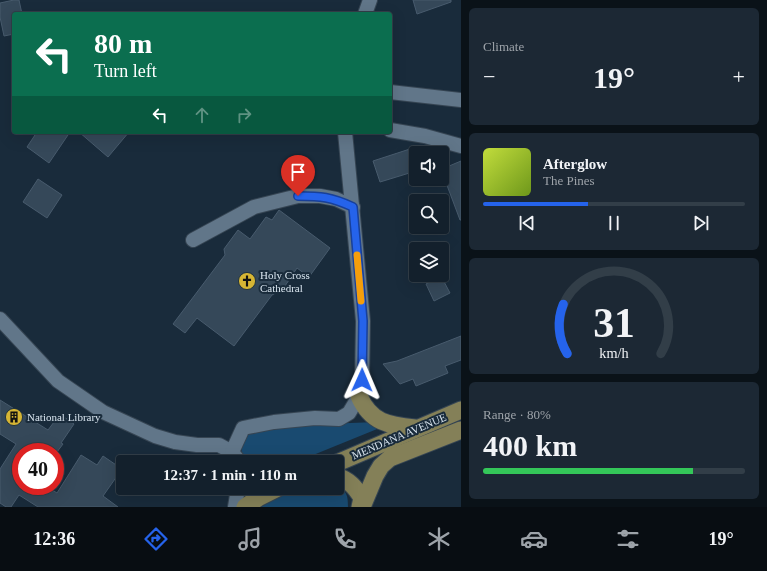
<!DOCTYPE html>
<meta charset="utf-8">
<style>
body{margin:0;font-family:"Times New Roman",serif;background:#1c2834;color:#f1f3f6;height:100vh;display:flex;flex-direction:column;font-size:15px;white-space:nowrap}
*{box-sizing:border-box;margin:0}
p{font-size:13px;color:#9da3a9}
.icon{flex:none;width:22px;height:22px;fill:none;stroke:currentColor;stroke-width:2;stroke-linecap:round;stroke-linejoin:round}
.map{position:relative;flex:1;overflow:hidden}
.side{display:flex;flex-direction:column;gap:8px;padding:8px;background:#0a1218;width:306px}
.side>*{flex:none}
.hud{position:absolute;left:12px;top:12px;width:380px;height:122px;border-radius:4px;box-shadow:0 4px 16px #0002,0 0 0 1px #323e48;background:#0b6e4f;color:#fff;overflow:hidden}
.tools{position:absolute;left:409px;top:146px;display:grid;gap:8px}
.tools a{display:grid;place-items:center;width:40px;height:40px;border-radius:4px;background:#13202c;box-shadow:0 4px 16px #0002,0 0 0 1px #323e48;font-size:20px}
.speed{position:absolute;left:12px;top:443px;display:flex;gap:8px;font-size:20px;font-weight:700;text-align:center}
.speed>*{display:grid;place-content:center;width:52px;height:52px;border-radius:50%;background:#13202c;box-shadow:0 4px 16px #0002,0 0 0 1px #323e48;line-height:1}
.speed .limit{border:6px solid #d22;background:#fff;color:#111}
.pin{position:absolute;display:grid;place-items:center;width:34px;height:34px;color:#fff;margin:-41px -17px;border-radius:50% 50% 50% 0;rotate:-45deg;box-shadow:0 0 4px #0007}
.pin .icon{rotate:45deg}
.me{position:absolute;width:44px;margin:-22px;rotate:1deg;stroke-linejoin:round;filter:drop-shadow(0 0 3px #0008)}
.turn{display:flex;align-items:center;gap:14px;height:84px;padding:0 16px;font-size:18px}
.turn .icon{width:52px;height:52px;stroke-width:2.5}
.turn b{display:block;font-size:28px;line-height:34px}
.lanes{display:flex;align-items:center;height:38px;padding:0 16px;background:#0003;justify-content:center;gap:20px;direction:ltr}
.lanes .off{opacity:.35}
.big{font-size:30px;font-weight:800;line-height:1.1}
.side .widget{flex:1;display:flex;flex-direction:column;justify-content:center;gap:6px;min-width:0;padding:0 14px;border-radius:6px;background:#1c2834}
.side .dial{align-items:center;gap:0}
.dial svg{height:104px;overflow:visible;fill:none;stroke:#323e48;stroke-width:7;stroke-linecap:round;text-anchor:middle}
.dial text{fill:#f1f3f6;stroke:none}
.song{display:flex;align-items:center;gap:12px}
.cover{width:48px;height:48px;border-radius:6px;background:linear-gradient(135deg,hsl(70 70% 55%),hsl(80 70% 35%))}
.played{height:4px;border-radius:2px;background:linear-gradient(90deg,#2563eb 40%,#323e48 40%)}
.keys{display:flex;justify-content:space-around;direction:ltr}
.heat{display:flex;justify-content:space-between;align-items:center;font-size:22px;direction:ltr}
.charge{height:6px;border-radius:3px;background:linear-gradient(90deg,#34c759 80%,#323e48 0)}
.trip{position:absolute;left:116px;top:455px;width:228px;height:40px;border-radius:4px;background:#13202c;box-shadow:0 4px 16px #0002,0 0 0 1px #323e48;font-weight:800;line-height:40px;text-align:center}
.tabs{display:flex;height:64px;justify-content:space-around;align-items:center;background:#080d12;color:#9da3a9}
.tabs .icon{width:28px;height:28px}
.tabs .on{color:#2563eb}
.tabs b{font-size:18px;color:#f1f3f6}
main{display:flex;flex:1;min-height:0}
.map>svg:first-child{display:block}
.green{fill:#194a70}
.building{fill:#354859;stroke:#485b6d}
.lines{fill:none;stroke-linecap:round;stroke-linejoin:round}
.minor-casing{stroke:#364553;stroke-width:16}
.major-casing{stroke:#364553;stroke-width:19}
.minor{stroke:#617689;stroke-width:14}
.major{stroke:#848058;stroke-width:17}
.route-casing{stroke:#184099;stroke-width:10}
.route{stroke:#2563eb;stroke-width:7}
.slow{stroke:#f59e0b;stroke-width:7}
.labels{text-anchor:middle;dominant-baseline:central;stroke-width:4;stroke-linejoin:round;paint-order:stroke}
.poi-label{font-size:11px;fill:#d9e5ef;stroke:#192b3b;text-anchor:start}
.street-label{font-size:11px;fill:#d9e5ef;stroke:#192b3b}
</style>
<main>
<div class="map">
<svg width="461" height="507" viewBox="0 0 461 507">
<rect width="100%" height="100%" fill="#192b3b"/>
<!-- green -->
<g class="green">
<path d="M 377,422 L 387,425 L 296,462 L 244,461 C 240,445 239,443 251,431 L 324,424 Z"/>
<path d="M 337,485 C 347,492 348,495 348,507 L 261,507 L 282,495 L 299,488 L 337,488 Z"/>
</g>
<!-- building -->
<g class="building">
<path d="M 14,0 L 19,0 L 22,14 L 14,14 L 14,34 L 4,36 L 0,17 L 0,3 Z"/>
<path d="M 413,0 L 451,0 L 451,2 L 417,14 Z"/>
<path d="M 37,132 L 70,132 L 49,163 L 27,147 Z"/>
<path d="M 79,132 L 129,132 L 108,157 Z"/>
<path d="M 416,147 L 416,171 L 380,182 L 373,161 Z"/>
<path d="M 461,161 L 461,220 L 460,220 L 442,172 L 442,169 Z"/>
<path d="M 38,179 L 62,195 L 47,218 L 23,202 Z"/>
<path d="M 279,210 L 330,248 L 309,277 L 297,268 L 283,289 L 272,295 L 234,346 L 197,318 L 185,333 L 173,324 L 225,255 L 224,249 L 238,230 L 250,239 L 266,217 L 272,220 Z"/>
<path d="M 441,276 L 450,293 L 434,301 L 426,284 Z"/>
<path d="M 461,336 L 461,360 L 445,366 L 448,373 L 416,386 L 413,379 L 400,384 L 383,364 L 397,361 Z"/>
<path d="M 0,400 L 48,430 L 60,414 L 74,424 L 61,443 L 63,444 L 57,452 L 21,452 L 21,486 L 46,486 L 57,493 L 81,455 L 97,465 L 103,456 L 122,469 L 103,496 L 118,507 L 38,507 L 19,495 L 11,507 L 6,507 L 0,503 L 0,469 L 16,444 L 0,434 Z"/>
</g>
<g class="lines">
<!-- minor casing -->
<g class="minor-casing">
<g id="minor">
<path d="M 365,14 L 370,0"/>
<path d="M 390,92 L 461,100"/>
<path d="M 390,130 L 425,136 L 461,146"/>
<path d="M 193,240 L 254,207 L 298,196 L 320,196 L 336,199 L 353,207"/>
<path d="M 0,319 L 58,381 L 103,412 L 155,436 L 175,442 L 197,445 L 219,445 L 232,452 L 240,462"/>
<path d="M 232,452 L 243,428 L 274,422 L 315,418 L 339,419 L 349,413 L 359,396 L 362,380 L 363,321 L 345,132"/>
<path d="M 235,507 L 238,488"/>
</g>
</g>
<!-- major casing -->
<g class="major-casing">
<g id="major">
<path d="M 359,396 C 371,423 388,425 415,428"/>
<path d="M 337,463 L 461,410"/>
<path d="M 337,476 C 349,480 355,487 362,498 L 360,507"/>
<path d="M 245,507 L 258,498 L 278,488"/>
<path d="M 362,507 L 375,476 L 381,466 L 390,458 L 461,430"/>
</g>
</g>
<!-- minor -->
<use href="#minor" class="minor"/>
<!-- major -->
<use href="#major" class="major"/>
</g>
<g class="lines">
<!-- route casing -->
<g class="route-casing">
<path id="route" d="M 298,196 C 321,196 331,197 353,207 L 363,321 L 362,380"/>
</g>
<!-- route -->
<use href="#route" class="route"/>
<!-- slow -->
<path class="slow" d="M 357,255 L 361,301"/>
</g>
<!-- icons -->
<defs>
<g id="church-disc" transform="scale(0.9)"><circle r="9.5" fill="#d6b534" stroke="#192b3b"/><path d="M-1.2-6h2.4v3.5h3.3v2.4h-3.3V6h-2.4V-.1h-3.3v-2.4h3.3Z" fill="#111"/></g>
<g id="building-disc" transform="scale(0.9)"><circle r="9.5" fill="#d6b534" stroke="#192b3b"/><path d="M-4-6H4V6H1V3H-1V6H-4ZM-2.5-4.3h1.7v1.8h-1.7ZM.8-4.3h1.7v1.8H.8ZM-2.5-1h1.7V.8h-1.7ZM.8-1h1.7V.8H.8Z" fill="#111"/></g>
</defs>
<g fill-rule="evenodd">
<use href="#church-disc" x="247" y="281"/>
<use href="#building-disc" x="14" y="417"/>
</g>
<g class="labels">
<!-- poi labels -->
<g class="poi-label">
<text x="260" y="275">Holy Cross<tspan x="260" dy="13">Cathedral</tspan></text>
<text x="27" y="417">National Library</text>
</g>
<!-- street labels -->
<g class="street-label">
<text transform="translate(399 436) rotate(-23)">MENDANA AVENUE</text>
</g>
</g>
</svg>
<div class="tools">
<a><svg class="icon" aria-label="sound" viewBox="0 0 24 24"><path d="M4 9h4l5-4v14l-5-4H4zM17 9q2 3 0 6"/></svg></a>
<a><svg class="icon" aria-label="search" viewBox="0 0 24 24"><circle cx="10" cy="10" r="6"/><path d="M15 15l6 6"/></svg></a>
<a><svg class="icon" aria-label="layers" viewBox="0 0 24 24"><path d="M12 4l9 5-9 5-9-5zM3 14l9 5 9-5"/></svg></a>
</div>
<div class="speed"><div class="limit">40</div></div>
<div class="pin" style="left:298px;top:196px;background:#d93025"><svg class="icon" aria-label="arrive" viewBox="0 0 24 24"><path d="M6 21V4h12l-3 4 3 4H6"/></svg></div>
<svg class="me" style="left:362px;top:380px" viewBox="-20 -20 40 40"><path d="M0-17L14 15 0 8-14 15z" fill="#2563eb" stroke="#fff" stroke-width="4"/></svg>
<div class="trip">12:37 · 1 min · 110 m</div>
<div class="hud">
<div class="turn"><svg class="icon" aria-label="left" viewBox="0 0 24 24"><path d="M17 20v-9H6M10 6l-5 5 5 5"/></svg><div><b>80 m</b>Turn left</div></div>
<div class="lanes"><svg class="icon" aria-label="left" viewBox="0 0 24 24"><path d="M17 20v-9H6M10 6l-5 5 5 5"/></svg><svg class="icon off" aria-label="ahead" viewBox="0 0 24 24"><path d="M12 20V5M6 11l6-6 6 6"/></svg><svg class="icon off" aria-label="right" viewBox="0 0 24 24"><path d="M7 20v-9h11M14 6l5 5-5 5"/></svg></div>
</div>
</div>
<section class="side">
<div class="widget"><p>Climate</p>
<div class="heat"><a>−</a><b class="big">19°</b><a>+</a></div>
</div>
<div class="widget">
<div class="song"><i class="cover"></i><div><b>Afterglow</b><p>The Pines</p></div></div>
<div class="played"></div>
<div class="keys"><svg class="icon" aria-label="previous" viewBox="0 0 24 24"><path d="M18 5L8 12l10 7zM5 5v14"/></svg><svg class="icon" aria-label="pause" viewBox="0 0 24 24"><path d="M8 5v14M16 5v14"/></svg><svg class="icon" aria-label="next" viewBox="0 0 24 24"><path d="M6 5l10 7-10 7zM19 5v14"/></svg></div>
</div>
<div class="widget dial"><svg viewBox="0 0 100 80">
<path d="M14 69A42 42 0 1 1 86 69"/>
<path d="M14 69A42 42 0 0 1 11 31" stroke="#2563eb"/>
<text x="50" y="56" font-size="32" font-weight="700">31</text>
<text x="50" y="72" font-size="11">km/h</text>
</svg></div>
<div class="widget"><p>Range · 80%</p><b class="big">400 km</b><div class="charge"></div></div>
</section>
</main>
<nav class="tabs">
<b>12:36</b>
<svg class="icon on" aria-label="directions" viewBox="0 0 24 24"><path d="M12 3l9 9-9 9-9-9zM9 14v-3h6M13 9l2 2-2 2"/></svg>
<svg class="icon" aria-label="music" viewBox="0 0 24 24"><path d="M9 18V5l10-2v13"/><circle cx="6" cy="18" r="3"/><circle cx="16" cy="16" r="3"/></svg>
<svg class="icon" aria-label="phone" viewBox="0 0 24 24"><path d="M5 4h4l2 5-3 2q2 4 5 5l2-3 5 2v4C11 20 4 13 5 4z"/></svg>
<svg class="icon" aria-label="climate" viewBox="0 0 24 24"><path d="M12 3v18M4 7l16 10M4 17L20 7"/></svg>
<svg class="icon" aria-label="car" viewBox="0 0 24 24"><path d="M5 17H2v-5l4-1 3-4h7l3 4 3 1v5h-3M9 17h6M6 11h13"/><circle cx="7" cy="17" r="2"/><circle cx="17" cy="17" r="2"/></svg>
<svg class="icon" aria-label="filters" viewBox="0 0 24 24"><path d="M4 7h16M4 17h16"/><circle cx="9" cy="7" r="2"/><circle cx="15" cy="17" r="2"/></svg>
<b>19°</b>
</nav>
